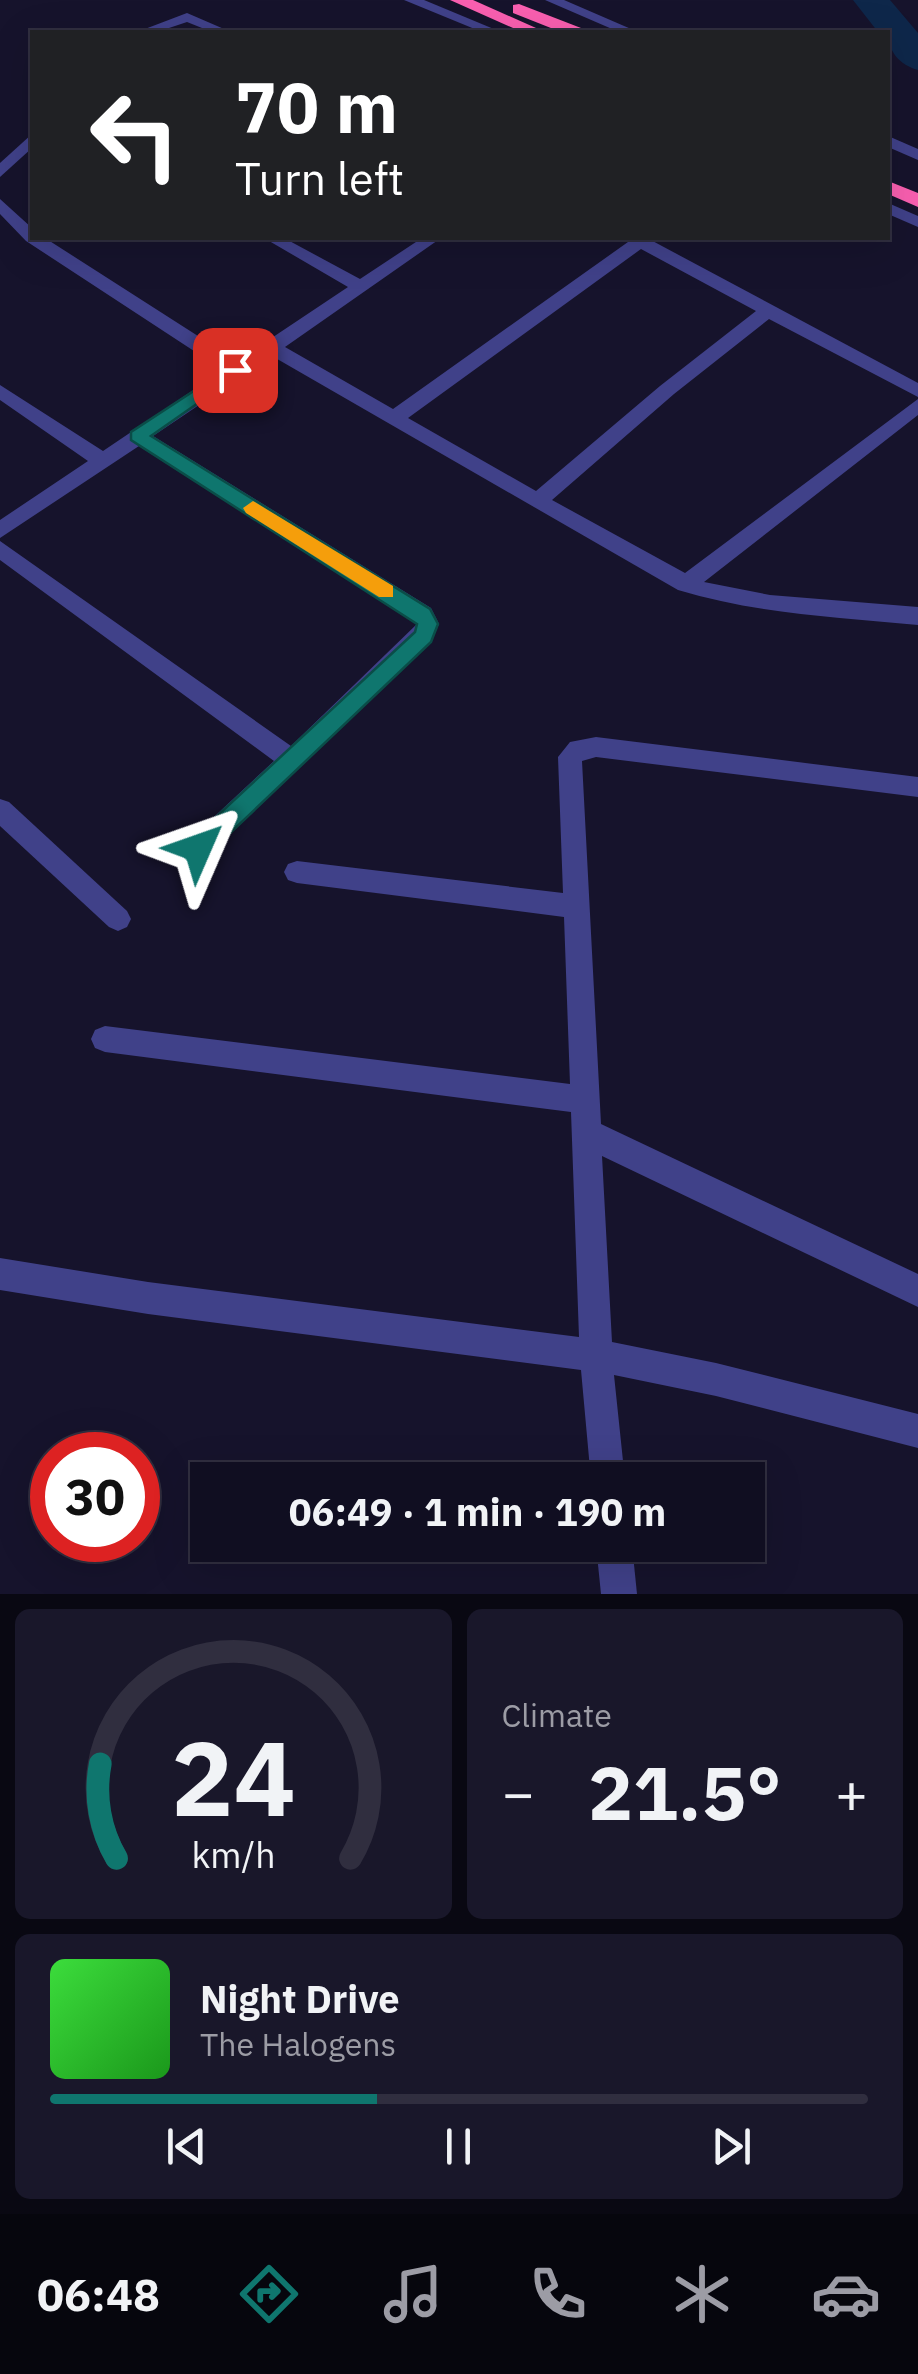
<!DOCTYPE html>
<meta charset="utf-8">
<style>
body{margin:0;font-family:"IBM Plex Sans",sans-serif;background:#19172a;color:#f1f3f6;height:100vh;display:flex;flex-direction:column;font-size:38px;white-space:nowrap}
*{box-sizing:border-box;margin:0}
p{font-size:32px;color:#9c9ca5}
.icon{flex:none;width:55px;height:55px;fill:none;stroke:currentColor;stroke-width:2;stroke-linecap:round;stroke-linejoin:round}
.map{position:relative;height:1594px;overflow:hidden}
.sheet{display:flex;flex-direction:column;gap:15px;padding:15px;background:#090812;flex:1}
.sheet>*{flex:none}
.banner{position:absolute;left:30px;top:30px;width:860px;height:210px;border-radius:0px;box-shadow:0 10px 40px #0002,0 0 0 2px #302e3f;background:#202124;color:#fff;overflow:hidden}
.speed{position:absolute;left:30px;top:1432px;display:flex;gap:20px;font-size:50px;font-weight:700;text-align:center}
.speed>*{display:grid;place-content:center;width:130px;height:130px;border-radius:50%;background:#100e21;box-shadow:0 10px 40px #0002,0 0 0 2px #302e3f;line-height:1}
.speed .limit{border:15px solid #d22;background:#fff;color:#111}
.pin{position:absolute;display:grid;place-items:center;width:85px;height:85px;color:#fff;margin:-42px;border-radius:20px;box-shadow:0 5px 15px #0006}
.me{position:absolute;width:110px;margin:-55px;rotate:47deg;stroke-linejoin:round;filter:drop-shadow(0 0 8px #0008)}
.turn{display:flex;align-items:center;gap:35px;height:210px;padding:0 40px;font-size:45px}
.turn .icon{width:130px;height:130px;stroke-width:2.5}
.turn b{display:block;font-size:70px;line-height:85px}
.big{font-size:75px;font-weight:800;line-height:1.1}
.sheet .tile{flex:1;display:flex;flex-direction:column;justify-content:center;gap:15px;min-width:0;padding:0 35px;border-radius:15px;background:#19172a}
.sheet .dial{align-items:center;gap:0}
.dial svg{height:260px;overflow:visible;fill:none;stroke:#302e3f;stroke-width:7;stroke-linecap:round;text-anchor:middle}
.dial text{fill:#f1f3f6;stroke:none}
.song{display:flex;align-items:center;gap:30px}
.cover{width:120px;height:120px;border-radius:15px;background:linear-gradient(135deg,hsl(120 70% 55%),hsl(120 70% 35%))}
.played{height:10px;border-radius:5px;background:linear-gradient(90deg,#0f766e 40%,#302e3f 40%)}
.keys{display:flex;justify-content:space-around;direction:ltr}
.heat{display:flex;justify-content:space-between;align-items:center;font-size:55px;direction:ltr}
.sheet .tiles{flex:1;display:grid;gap:15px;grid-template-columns:1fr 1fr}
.tile:last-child{grid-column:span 2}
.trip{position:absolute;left:190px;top:1462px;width:575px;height:100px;border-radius:0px;background:#100e21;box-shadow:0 10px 40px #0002,0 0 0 2px #302e3f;font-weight:800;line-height:100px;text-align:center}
.dock{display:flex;height:160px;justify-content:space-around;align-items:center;background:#06060d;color:#9c9ca5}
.dock .icon{width:70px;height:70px}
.dock .selected{color:#0f766e}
.dock b{font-size:45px;color:#f1f3f6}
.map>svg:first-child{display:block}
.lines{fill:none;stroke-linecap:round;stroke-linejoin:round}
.river{fill:#0e274a;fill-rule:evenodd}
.minor{fill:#404189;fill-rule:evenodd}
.highway{fill:#f95fb0;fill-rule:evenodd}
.route{fill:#0f766e;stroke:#0a4d48;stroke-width:2.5}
.slow{fill:#f59e0b}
</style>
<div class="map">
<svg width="918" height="1594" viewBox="0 0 918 1594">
<rect width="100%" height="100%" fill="#16132c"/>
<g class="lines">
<!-- river -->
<path class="river" d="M 853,0 L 890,0 L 918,33 L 918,70 C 900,65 888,52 888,32 L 878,32 Z"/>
<!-- minor -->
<g class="minor">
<path d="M 404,0 L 424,0 L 501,32 L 482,32 Z"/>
<path d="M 545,0 L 564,0 L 638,32 L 619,32 Z"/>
<path d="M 187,13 L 231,32 L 212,32 L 187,22 L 157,32 L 137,32 Z"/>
<path d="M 32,134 L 32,148 L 0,177 L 0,163 Z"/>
<path d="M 888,136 L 918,149 L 918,160 L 888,147 Z"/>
<path d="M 0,199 L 32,228 L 32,238 L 45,238 L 237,361 L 348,287 L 264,238 L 284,238 L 360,279 L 422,238 L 441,238 L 285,347 L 393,409 L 628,242 L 625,238 L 647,238 L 918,383 L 918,397 L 769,319 L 674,394 L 552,500 L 685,573 L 918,399 L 918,415 L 704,582 L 770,595 L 918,607 L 918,625 C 837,617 757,614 678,590 L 272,356 L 153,436 L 431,608 L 439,624 L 431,642 L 207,856 L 198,859 L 189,856 L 185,848 L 189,840 L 274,761 L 0,560 L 0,541 L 291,746 L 417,624 L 139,446 L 0,538 L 0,520 L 88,461 L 0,400 L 0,385 L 103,451 L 223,370 L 26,241 L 0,214 ZM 641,249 L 756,311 L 660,386 L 536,491 L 408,418 Z"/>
<path d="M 888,203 L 918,216 L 918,227 L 888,214 Z"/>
<path d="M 596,737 L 918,777 L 918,797 L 596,757 L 582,761 L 601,1124 L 918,1274 L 918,1307 L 602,1156 L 612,1342 L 716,1363 L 918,1414 L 918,1448 L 716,1396 L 614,1375 L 625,1480 L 591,1480 L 581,1370 L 148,1314 L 0,1290 L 0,1258 L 148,1282 L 579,1337 L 571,1112 L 105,1052 L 95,1048 L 91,1039 L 95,1030 L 105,1026 L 570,1084 L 564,917 L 297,883 L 288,880 L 284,872 L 288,864 L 297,861 L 563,893 L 558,757 L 570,742 Z"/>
<path d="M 0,799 L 9,802 L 127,911 L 131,919 L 127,927 L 118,931 L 109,927 L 0,826 Z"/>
<path d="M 596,1545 L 632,1545 L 637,1594 L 601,1594 Z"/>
</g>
<!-- highway -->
<g class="highway">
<path d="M 450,0 L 473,0 L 545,32 L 522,32 Z"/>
<path d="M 519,4 L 581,28 L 584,32 L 561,32 L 513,13 L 513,5 Z"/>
<path d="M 888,181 L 918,193 L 918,207 L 888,194 Z"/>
</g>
</g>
<!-- route -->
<path class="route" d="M 235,364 L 243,370 L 241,373 L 151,436 L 430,609 L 438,624 L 431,642 L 207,855 L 190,855 L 187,848 L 190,841 L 415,632 L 417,624 L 131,440 L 131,432 Z"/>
<!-- slow -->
<path class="slow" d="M 253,501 L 393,586 L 393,597 L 379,597 L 246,513 L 243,508 Z"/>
</svg>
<div class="speed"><div class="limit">30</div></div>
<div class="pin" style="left:235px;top:370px;background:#d93025"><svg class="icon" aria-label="arrive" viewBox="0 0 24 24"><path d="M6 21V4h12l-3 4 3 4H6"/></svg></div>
<svg class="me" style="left:198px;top:848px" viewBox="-20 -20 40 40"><path d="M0-17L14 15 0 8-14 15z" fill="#0f766e" stroke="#fff" stroke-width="4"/></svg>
<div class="trip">06:49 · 1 min · 190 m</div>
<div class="banner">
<div class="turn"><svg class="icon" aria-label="left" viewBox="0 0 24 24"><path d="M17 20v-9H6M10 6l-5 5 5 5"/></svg><div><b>70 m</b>Turn left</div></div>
</div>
</div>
<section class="sheet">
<div class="tiles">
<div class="tile dial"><svg viewBox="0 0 100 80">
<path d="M14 69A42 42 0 1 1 86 69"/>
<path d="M14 69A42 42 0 0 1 9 40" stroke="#0f766e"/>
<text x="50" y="56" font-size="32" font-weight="700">24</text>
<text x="50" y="72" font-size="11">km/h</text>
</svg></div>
<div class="tile"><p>Climate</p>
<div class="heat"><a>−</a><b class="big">21.5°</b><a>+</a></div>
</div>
<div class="tile">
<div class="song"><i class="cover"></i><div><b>Night Drive</b><p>The Halogens</p></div></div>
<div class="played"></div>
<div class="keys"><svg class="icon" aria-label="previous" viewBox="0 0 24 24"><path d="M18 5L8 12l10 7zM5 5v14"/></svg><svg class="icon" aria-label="pause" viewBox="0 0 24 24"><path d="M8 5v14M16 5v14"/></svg><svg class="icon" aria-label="next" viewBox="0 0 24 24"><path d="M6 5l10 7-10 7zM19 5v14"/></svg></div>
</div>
</div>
</section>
<nav class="dock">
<b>06:48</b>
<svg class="icon selected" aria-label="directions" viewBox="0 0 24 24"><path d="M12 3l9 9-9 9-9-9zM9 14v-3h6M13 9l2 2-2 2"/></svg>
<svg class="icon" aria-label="music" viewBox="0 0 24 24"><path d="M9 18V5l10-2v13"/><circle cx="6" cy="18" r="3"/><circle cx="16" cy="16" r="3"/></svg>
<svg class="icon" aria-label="phone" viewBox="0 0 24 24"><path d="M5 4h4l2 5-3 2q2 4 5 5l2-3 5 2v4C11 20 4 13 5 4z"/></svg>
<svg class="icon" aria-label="climate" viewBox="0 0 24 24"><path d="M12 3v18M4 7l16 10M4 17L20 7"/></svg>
<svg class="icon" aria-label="car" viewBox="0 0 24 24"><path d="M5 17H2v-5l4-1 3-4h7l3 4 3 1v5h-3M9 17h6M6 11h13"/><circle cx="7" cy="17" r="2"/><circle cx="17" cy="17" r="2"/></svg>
</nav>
